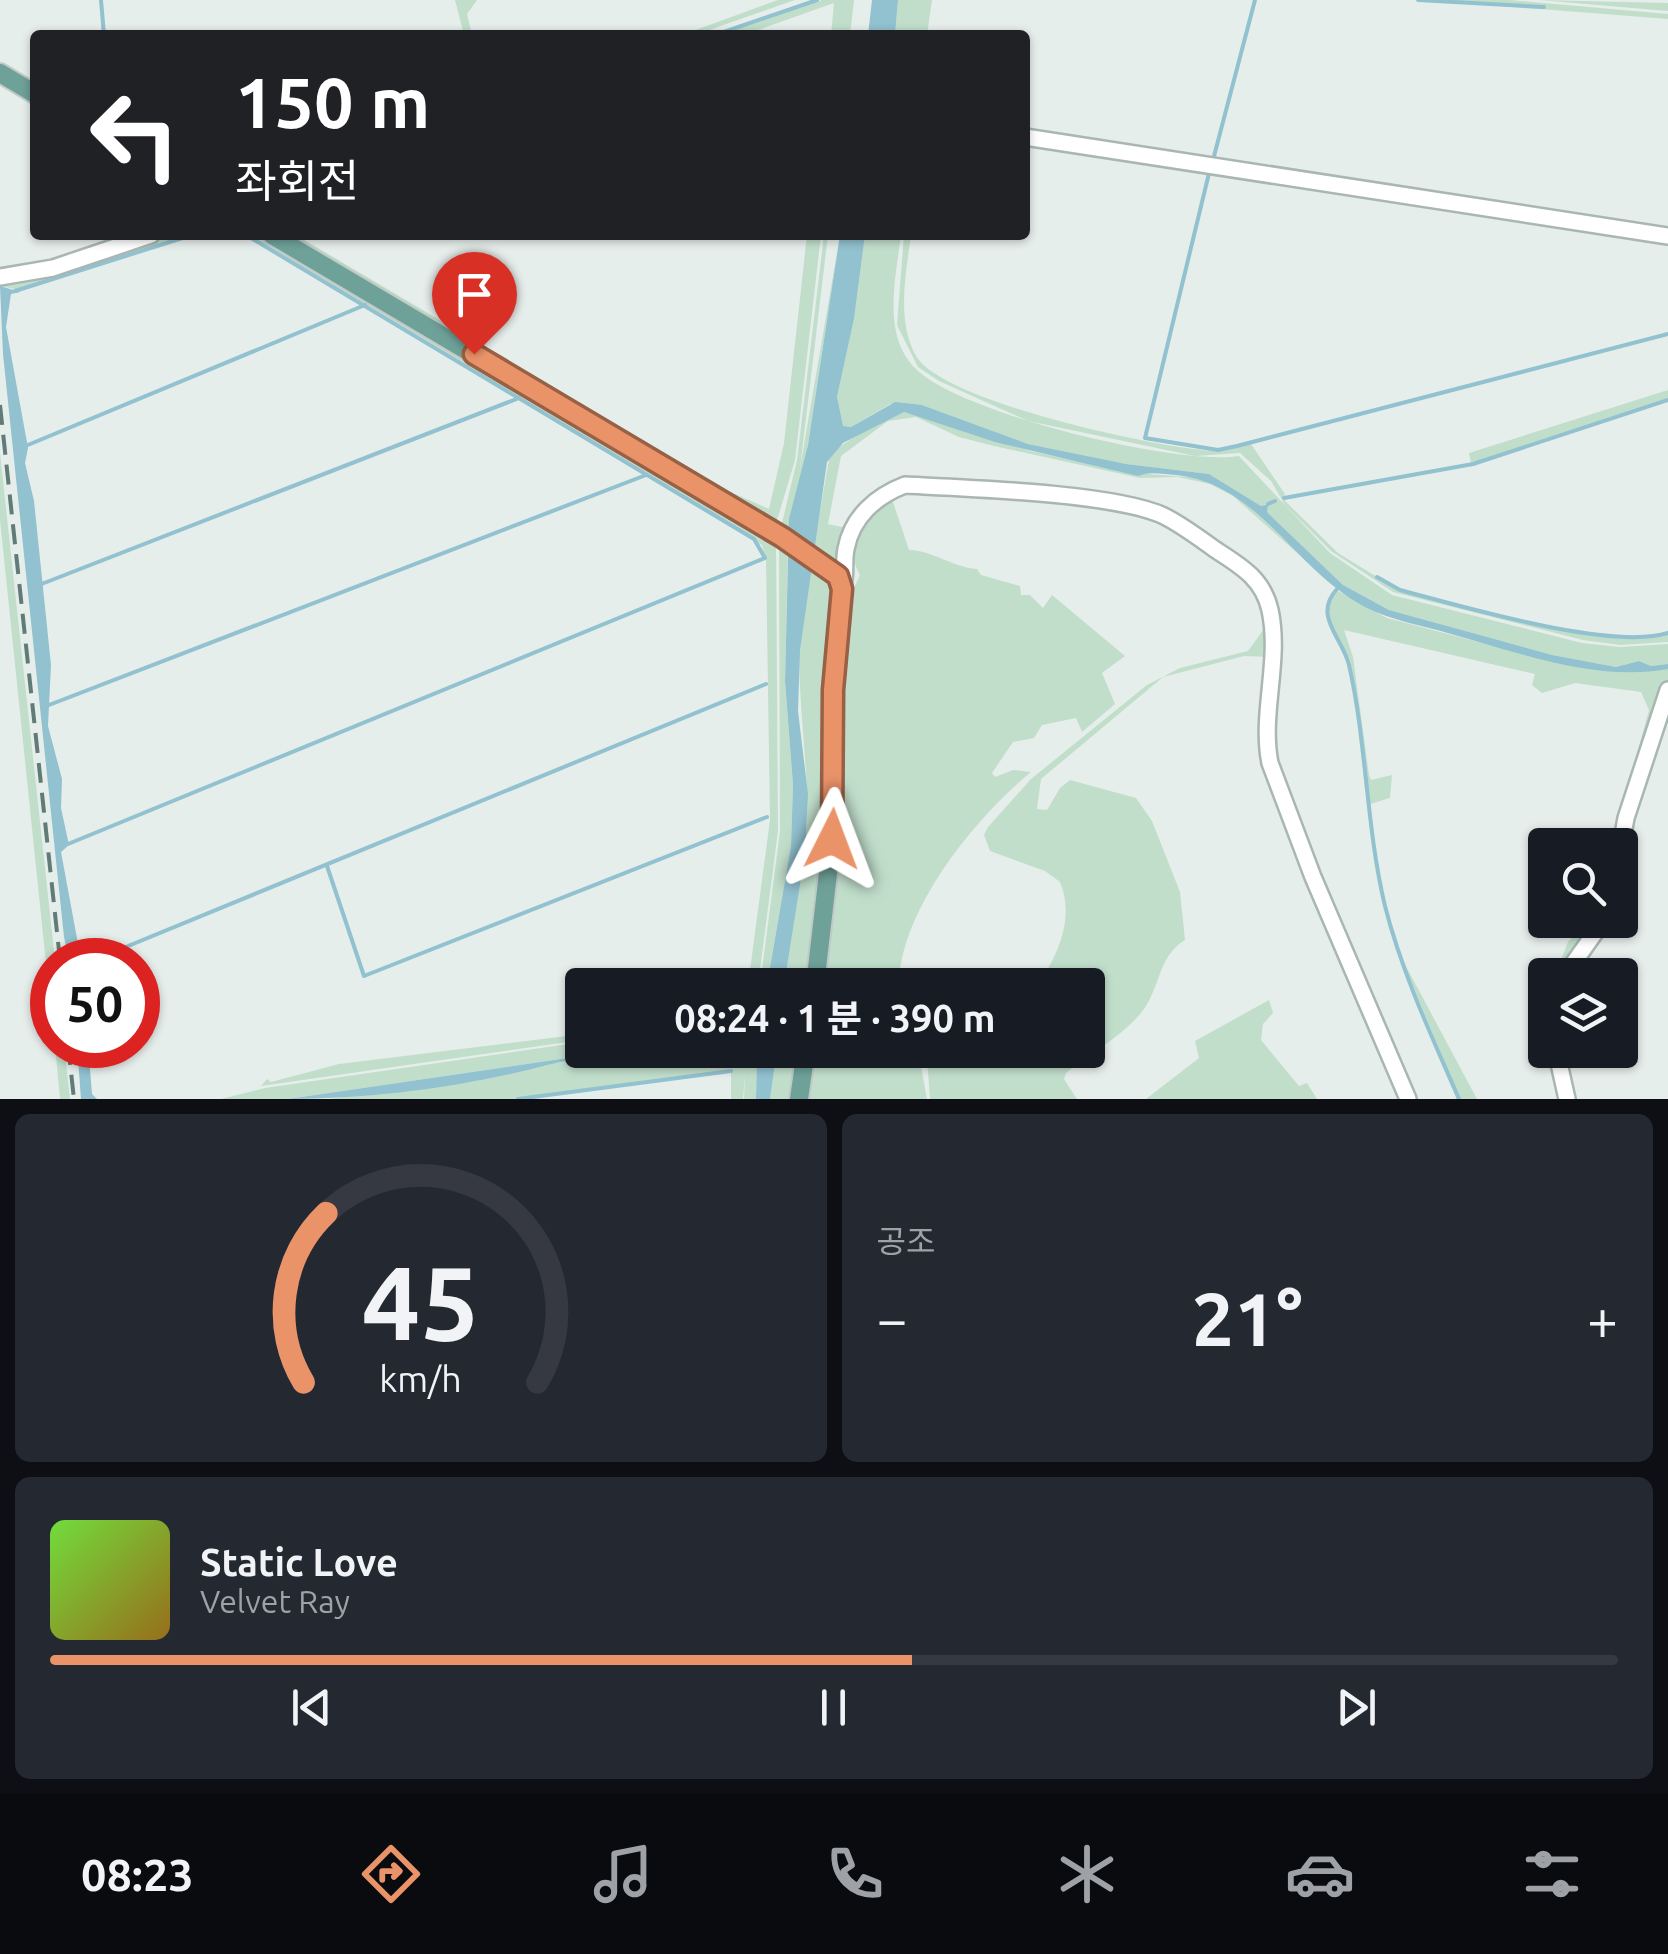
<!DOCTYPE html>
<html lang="ko">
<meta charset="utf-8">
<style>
body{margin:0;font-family:Ubuntu,"Noto Sans KR",sans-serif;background:#242831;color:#f1f3f6;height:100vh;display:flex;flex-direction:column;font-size:38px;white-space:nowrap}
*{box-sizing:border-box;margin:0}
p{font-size:32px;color:#9ea1a6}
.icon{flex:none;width:55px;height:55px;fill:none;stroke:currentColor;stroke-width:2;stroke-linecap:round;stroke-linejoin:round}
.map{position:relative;height:1099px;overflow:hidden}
.details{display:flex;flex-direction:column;gap:15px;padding:15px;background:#0d0f14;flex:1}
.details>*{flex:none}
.banner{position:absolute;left:30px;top:30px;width:1000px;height:210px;border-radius:10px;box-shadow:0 2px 8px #0004;background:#202124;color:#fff;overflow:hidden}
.buttons{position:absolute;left:1528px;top:828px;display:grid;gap:20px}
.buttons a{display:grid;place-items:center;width:110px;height:110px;border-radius:10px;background:#171b24;box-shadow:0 2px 8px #0004;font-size:50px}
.speed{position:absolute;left:30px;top:938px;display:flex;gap:20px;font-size:50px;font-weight:700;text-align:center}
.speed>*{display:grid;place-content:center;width:130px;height:130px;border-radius:50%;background:#171b24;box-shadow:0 2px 8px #0004;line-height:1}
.speed .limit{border:15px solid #d22;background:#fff;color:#111}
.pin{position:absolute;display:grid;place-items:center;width:85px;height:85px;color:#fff;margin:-102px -42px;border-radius:50% 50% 50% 0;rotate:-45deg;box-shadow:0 0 10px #0007}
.pin .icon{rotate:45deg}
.me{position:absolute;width:110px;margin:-55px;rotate:3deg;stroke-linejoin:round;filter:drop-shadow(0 0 8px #0008)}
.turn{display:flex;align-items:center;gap:35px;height:210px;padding:0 40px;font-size:45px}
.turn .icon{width:130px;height:130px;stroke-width:2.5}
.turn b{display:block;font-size:70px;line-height:85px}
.big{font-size:75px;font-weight:700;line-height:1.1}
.details .widget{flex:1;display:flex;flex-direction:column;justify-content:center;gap:15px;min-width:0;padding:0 35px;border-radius:15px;background:#242831}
.details .dial{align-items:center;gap:0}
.dial svg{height:260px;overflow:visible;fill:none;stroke:#363941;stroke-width:7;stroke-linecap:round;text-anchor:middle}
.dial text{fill:#f1f3f6;stroke:none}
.song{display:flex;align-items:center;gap:30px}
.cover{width:120px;height:120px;border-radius:15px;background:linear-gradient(135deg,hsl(100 70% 55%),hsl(40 70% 35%))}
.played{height:10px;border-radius:5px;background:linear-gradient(90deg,#ea9369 55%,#363941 55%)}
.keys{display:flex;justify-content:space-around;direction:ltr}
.heat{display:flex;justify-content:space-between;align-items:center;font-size:55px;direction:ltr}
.details .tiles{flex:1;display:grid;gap:15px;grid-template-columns:1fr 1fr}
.widget:last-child{grid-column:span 2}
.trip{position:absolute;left:565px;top:968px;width:540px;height:100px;border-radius:10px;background:#171b24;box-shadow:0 2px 8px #0004;font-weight:700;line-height:100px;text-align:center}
.menu{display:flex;height:160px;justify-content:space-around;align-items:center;background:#090b0e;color:#9ea1a6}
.menu .icon{width:70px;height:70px}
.menu .active{color:#ea9369}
.menu b{font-size:45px;color:#f1f3f6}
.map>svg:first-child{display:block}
.green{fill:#c1decb}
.water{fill:#92c1cf}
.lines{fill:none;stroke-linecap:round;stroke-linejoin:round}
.stream{stroke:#92c1cf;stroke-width:4}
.minor-casing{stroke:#a9b6b3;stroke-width:20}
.major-casing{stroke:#c2cac8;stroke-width:22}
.minor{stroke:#fff;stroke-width:15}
.major{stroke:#6ea198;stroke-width:18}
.rail{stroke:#617b76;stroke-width:4;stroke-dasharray:20 10;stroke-linecap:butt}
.route-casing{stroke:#986044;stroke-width:25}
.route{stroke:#ea9369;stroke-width:18}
</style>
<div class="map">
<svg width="1668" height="1099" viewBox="0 0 1668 1099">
<rect width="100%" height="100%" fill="#e6eeeb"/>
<!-- green -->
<g class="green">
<path d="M 455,0 L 477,0 L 467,14 L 472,35 L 464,35 Z"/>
<path d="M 778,0 L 795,0 L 695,35 L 682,35 Z"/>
<path d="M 822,0 L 854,0 L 850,35 L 831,35 L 834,3 L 744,35 L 720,35 Z"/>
<path d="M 898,0 L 932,0 L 927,35 L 895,35 Z"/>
<path d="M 1427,0 L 1510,0 L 1668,14 L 1668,19 Z"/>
<path d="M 1539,0 L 1668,3 L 1668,11 Z"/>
<path d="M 170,235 L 189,235 L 19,290 L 0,286 L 52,276 Z"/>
<path d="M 248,235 L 262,235 L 776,540 L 778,831 L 758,985 L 748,985 L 770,820 L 766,559 L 762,545 Z"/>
<path d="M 287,235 L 296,235 L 731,492 L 769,509 L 784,443 L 807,235 L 821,235 L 795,460 L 776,524 Z"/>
<path d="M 824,235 L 828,235 L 800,468 L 840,235 L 808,445 L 789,530 L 782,523 L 797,460 Z"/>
<path d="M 865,235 L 901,235 C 896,277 881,335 916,369 C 961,414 1178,466 1239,456 L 1330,553 L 1392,595 L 1582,643 L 1620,647 L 1668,644 L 1668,664 L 1651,666 L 1639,661 L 1616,667 L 1551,655 L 1389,610 L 1343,585 L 1267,512 L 1266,507 L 1275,500 L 1261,506 L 1209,474 L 1125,464 L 1028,444 L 922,405 L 890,404 L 851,427 L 842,426 L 837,397 L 854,319 Z"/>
<path d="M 904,235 L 911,235 C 906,274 896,320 916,356 C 943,402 1158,448 1213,451 C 1226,451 1238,447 1251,444 L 1285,494 L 1283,499 L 1338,553 L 1400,591 L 1580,634 L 1619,638 L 1668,634 L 1668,642 L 1620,645 L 1583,640 L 1393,592 L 1331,551 L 1285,505 L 1271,481 L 1240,453 L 1195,456 L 1028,421 L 939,381 L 918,367 L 897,325 Z"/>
<path d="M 1668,390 L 1668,398 L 1471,463 L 1469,453 Z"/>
<path d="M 904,412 L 1030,451 L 1134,473 L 1203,478 L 1246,501 L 1332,584 L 1233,496 L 1210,484 L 1178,477 L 1140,478 L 994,446 L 959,437 L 916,417 L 888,421 L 841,456 L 828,524 L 851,529 L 838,567 L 814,546 L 830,453 L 879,421 Z"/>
<path d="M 0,453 L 55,960 L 52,1021 L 0,520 Z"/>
<path d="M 891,496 L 909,550 C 935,551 951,567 977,569 L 981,575 L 1020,586 L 1021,595 L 1030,595 L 1043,608 L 1052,595 L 1125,656 L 1102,673 L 1115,704 L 1082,732 L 1076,718 L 1042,725 L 1034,738 L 1013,742 L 992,773 L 995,777 L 1013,770 L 1031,772 C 975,818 900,910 899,985 L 819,985 L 845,607 L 860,575 C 841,541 864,518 891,496 Z"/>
<path d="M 779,545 L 788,547 L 785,682 L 793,785 L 791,846 L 767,985 L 760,985 L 780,831 Z"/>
<path d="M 810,561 L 831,584 L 825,662 L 827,798 L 810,985 L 784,985 C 788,920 810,858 807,793 C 804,716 789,637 810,561 Z"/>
<path d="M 1338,591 L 1387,618 L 1547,660 L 1615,671 L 1668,669 L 1668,687 L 1619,845 L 1612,845 L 1649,710 L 1641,692 L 1575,683 L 1542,693 L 1532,685 L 1535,674 L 1344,630 L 1353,657 L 1369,775 L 1371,780 L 1392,775 L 1390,798 L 1367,805 L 1350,660 L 1328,616 L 1331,597 Z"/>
<path d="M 1269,622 L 1270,657 L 1244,656 L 1163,677 L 1041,779 L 1037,809 L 1047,810 L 1060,788 L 1070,780 L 1136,798 L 1152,821 L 1180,892 L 1185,940 C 1157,957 1161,988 1141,1013 C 1119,1039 1091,1052 1066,1073 L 1064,1079 L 1077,1099 L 930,1099 L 927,1057 L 951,1050 L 1088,1050 L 1088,985 L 1038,985 C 1058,955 1075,918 1060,882 L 1045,871 L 990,851 L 984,835 L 988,827 L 1031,779 L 1147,685 L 1180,668 L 1248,651 Z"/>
<path d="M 1589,920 L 1602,920 L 1562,975 L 1555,975 L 1568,942 Z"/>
<path d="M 1401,957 L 1477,1099 L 1460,1099 Z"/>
<path d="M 1269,1000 L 1273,1013 L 1263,1024 L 1261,1040 L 1299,1086 L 1307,1083 L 1317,1099 L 1146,1099 L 1199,1058 L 1195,1041 Z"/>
<path d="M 582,1034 L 582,1040 L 261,1086 L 267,1079 L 271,1082 L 339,1064 Z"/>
<path d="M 582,1042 L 582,1050 L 622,1050 L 288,1099 L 221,1099 L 265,1088 Z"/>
<path d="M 55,1045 L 64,1045 L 70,1099 L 60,1099 Z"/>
<path d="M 637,1050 L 757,1050 L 756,1099 L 744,1099 L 745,1075 L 743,1099 L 731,1099 L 731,1070 L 514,1099 L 328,1099 L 477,1081 L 552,1063 L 612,1059 Z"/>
<path d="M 777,1050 L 801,1050 L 793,1099 L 770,1099 Z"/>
<path d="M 810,1050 L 918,1050 L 927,1099 L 802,1099 Z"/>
</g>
<!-- water -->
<g class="water">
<path d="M 872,0 L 898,0 L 895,35 L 868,35 Z"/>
<path d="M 840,235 L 865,235 L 854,319 L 837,397 L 843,426 L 851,427 L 895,402 L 922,405 L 1028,444 L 1126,464 L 1209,474 L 1261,506 L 1268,504 L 1267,512 L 1343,585 L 1389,610 L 1552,655 L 1616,667 L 1639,661 L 1651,666 L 1668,664 L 1668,669 C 1596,682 1520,653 1451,634 C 1422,625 1392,621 1365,607 C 1294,570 1260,484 1176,475 C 1163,474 1150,471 1138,476 L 995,442 L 904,412 L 843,443 L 827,462 L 800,650 L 798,711 L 808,794 L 805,853 L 784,985 L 767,985 L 791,846 L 793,785 L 785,681 L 789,519 L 808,445 Z"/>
<path d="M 0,286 L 20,292 L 11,294 L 6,327 L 28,448 L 25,463 L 34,501 L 51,665 L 48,726 L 62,779 L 61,808 L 69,845 L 61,852 L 81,960 L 69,960 L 64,937 L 3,354 Z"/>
<path d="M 77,1045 L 88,1045 L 92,1094 L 97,1099 L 81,1099 Z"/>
<path d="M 622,1050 L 637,1050 C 607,1060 576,1057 547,1065 C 464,1087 373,1099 288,1099 Z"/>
<path d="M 757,1050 L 777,1050 L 770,1099 L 756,1099 Z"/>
</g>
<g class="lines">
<!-- stream -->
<g class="stream">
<path d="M 101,0 L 104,35"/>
<path d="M 1418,0 L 1544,7"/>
<path d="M 715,35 L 817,0"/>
<path d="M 1213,160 L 1255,0"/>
<path d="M 1210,169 L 1145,438 L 1218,450 L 1237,446 L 1668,334"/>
<path d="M 15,291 L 192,235"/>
<path d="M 23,447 L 365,305"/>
<path d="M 1284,498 L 1473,464 L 1668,400"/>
<path d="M 1268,504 L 1275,501"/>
<path d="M 1377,577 L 1400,590 C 1461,606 1612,651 1668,633"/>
<path d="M 39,585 L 519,398"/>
<path d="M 1337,589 C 1312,616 1343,638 1349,665 C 1367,744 1366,827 1385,906 C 1402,973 1432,1037 1459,1099"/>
<path d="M 49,705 L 646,475"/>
<path d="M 68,844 L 765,558 L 754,539 L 246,235"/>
<path d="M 327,866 L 364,976 L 767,817"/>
<path d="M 94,960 L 766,684"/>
<path d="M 518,1099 L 731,1071"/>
</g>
<!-- minor casing -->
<g class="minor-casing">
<g id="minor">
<path d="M 1025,137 L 1668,236"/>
<path d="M 0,277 L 53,268 L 151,235"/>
<path d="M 842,589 C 847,574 843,564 846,549 C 852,517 876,496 905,485 C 964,488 1116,493 1164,516 C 1182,525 1199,538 1216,550 C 1241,566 1263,579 1270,610 C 1281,661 1260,714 1270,763 L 1313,877 L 1408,1099"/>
<path d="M 1620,851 L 1626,818 L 1668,690"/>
<path d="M 1565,975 L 1604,920"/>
<path d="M 1556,1050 L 1567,1099"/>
</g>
</g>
<!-- major casing -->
<g class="major-casing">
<g id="major">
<path d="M 0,73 L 35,94"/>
<path d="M 272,235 L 782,537 L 838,576 L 842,589 L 833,690 L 832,839 L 815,985"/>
<path d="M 799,1099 L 806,1050"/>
</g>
</g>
<!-- minor -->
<use href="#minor" class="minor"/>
<!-- major -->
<use href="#major" class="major"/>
<!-- rail -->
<g class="rail">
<path d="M 0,405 L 60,960"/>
<path d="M 68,1045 L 74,1099"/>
</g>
</g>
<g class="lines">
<!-- route casing -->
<g class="route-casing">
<path id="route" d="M 474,354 L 782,537 L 838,576 L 842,589 L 833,690 L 832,839"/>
</g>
<!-- route -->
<use href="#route" class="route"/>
</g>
</svg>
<div class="buttons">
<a><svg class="icon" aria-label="search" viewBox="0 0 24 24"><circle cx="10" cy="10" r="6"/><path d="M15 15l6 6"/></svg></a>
<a><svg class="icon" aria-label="layers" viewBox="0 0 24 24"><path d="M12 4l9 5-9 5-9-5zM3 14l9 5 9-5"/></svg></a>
</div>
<div class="speed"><div class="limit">50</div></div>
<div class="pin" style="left:474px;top:354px;background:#d93025"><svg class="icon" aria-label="arrive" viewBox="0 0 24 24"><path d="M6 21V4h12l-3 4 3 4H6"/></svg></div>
<svg class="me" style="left:832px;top:839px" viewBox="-20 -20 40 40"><path d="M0-17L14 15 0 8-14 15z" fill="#ea9369" stroke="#fff" stroke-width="4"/></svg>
<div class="trip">08:24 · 1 분 · 390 m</div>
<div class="banner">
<div class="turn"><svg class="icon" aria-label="left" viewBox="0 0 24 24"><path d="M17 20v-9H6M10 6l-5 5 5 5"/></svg><div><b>150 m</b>좌회전</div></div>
</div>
</div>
<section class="details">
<div class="tiles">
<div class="widget dial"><svg viewBox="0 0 100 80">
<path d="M14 69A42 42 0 1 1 86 69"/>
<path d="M14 69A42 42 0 0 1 21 17" stroke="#ea9369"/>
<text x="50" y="56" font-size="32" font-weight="700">45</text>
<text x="50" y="72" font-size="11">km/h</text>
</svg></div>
<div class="widget"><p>공조</p>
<div class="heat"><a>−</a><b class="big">21°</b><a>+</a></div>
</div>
<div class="widget">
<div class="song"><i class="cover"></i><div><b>Static Love</b><p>Velvet Ray</p></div></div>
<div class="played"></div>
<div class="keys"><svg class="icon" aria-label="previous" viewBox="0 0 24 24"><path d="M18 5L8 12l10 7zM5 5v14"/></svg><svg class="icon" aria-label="pause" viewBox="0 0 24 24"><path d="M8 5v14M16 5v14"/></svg><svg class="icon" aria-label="next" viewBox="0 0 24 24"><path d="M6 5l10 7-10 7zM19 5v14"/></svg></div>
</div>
</div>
</section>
<nav class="menu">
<b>08:23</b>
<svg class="icon active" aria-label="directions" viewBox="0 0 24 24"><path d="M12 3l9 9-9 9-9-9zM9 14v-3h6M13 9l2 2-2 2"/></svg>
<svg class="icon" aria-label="music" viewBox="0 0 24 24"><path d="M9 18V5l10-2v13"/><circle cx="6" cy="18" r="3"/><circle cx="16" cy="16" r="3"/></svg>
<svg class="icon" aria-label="phone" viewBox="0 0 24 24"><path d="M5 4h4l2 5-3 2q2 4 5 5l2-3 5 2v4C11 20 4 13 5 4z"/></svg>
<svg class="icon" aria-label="climate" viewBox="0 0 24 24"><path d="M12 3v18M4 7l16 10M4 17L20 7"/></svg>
<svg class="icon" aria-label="car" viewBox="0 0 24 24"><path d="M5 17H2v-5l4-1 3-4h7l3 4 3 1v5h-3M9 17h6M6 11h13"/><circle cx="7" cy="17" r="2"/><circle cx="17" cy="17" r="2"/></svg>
<svg class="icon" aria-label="filters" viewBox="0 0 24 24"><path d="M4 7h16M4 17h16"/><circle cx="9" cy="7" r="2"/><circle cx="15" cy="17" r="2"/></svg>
</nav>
